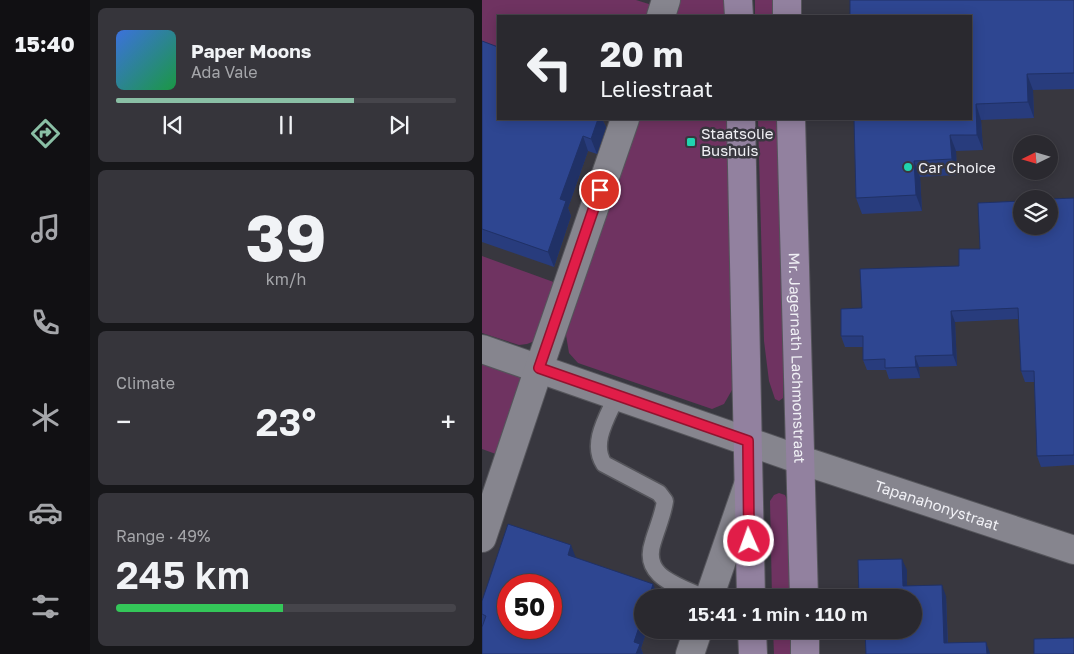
<!DOCTYPE html>
<meta charset="utf-8">
<style>
body{margin:0;font-family:"Golos Text",sans-serif;background:#36353b;color:#f1f3f6;height:100vh;display:flex;flex-direction:column;font-size:19px;white-space:nowrap}
*{box-sizing:border-box;margin:0}
p{font-size:16px;color:#a5a6aa}
.icon{flex:none;width:28px;height:28px;fill:none;stroke:currentColor;stroke-width:2;stroke-linecap:round;stroke-linejoin:round}
.map{position:relative;flex:1;overflow:hidden}
.panel{display:flex;flex-direction:column;gap:8px;padding:8px;background:#17171a;width:392px}
.panel>*{flex:none}
.hud{position:absolute;left:15px;top:15px;width:475px;height:105px;border-radius:0px;box-shadow:0 2px 12px #0003,0 0 0 1px #46454b;background:#2a292f;color:#f1f3f6;overflow:hidden}
.needle{width:32px;rotate:265deg}
.buttons{position:absolute;left:531px;top:135px;display:grid;gap:10px}
.buttons a{display:grid;place-items:center;width:45px;height:45px;border-radius:50%;background:#2a292f;box-shadow:0 2px 12px #0003,0 0 0 1px #46454b;font-size:25px}
.speed{position:absolute;left:15px;top:574px;display:flex;gap:10px;font-size:25px;font-weight:700;text-align:center}
.speed>*{display:grid;place-content:center;width:65px;height:65px;border-radius:50%;background:#2a292f;box-shadow:0 2px 12px #0003,0 0 0 1px #46454b;line-height:1}
.speed .limit{border:8px solid #d22;background:#fff;color:#111}
.pin{position:absolute;display:grid;place-items:center;width:42px;height:42px;color:#fff;margin:-21px;border:2px solid #fff;border-radius:50%;box-shadow:0 1px 5px #0007}
.me{position:absolute;width:55px;margin:-28px;rotate:358deg;stroke-linejoin:round;filter:drop-shadow(0 0 4px #0008)}
.turn{display:flex;align-items:center;gap:18px;height:105px;padding:0 20px;font-size:22px}
.turn .icon{width:65px;height:65px;stroke-width:2.5}
.turn b{display:block;font-size:35px;line-height:42px}
.big{font-size:38px;font-weight:600;line-height:1.1}
.panel .card{flex:1;display:flex;flex-direction:column;justify-content:center;gap:8px;min-width:0;padding:0 18px;border-radius:8px;background:#36353b}
.panel .dial{align-items:center;gap:0}
.dial b{font-size:65px;line-height:1}
.song{display:flex;align-items:center;gap:15px}
.cover{width:60px;height:60px;border-radius:8px;background:linear-gradient(135deg,hsl(220 70% 55%),hsl(140 70% 35%))}
.played{height:5px;border-radius:2px;background:linear-gradient(90deg,#8abfa5 70%,#46454b 70%)}
.keys{display:flex;justify-content:space-around;direction:ltr}
.heat{display:flex;justify-content:space-between;align-items:center;font-size:28px;direction:ltr}
.charge{height:8px;border-radius:4px;background:linear-gradient(90deg,#34c759 49%,#46454b 0)}
.trip{position:absolute;left:152px;top:589px;width:288px;height:50px;border-radius:25px;background:#2a292f;box-shadow:0 2px 12px #0003,0 0 0 1px #46454b;font-weight:600;line-height:50px;text-align:center}
main{display:flex;flex:1;min-height:0}
.tab-bar{display:flex;flex-direction:column;width:90px;justify-content:space-around;align-items:center;background:#111013;color:#a5a6aa}
.tab-bar .icon{width:35px;height:35px}
.tab-bar .on{color:#8abfa5}
.tab-bar b{font-size:22px;color:#f1f3f6}
.map>svg:first-child{display:block}
.green{fill:#6f3361}
.lines{fill:none;stroke-linecap:round;stroke-linejoin:round}
.lane-casing{stroke:#55555b;stroke-width:19}
.street-casing{stroke:#55555b;stroke-width:30}
.secondary-casing{stroke:#55555b;stroke-width:30}
.lane{stroke:#86858e;stroke-width:16}
.street{stroke:#86858e;stroke-width:28}
.secondary{stroke:#92819f;stroke-width:28}
.wall{fill:#283c7d}
.shaded-wall{fill:#203166}
.building{fill:#2e4691;stroke:#203166;fill-rule:evenodd}
.route-casing{stroke:#92132f;stroke-width:12}
.route{stroke:#e11d48;stroke-width:9}
.poi-dot{fill:#20d5b0;stroke:#38373f;stroke-width:2}
.labels{text-anchor:middle;dominant-baseline:central;stroke-width:5;stroke-linejoin:round;paint-order:stroke}
.poi-label{font-size:15px;fill:#f0f0f5;stroke:#38373f;text-anchor:start}
.street-label{font-size:15px;fill:#f0f0f5;stroke:#38373f}
</style>
<main>
<nav class="tab-bar">
<b>15:40</b>
<svg class="icon on" aria-label="directions" viewBox="0 0 24 24"><path d="M12 3l9 9-9 9-9-9zM9 14v-3h6M13 9l2 2-2 2"/></svg>
<svg class="icon" aria-label="music" viewBox="0 0 24 24"><path d="M9 18V5l10-2v13"/><circle cx="6" cy="18" r="3"/><circle cx="16" cy="16" r="3"/></svg>
<svg class="icon" aria-label="phone" viewBox="0 0 24 24"><path d="M5 4h4l2 5-3 2q2 4 5 5l2-3 5 2v4C11 20 4 13 5 4z"/></svg>
<svg class="icon" aria-label="climate" viewBox="0 0 24 24"><path d="M12 3v18M4 7l16 10M4 17L20 7"/></svg>
<svg class="icon" aria-label="car" viewBox="0 0 24 24"><path d="M5 17H2v-5l4-1 3-4h7l3 4 3 1v5h-3M9 17h6M6 11h13"/><circle cx="7" cy="17" r="2"/><circle cx="17" cy="17" r="2"/></svg>
<svg class="icon" aria-label="filters" viewBox="0 0 24 24"><path d="M4 7h16M4 17h16"/><circle cx="9" cy="7" r="2"/><circle cx="15" cy="17" r="2"/></svg>
</nav>
<section class="panel">
<div class="card">
<div class="song"><i class="cover"></i><div><b>Paper Moons</b><p>Ada Vale</p></div></div>
<div class="played"></div>
<div class="keys"><svg class="icon" aria-label="previous" viewBox="0 0 24 24"><path d="M18 5L8 12l10 7zM5 5v14"/></svg><svg class="icon" aria-label="pause" viewBox="0 0 24 24"><path d="M8 5v14M16 5v14"/></svg><svg class="icon" aria-label="next" viewBox="0 0 24 24"><path d="M6 5l10 7-10 7zM19 5v14"/></svg></div>
</div>
<div class="card dial"><b>39</b><p>km/h</p></div>
<div class="card"><p>Climate</p>
<div class="heat"><a>−</a><b class="big">23°</b><a>+</a></div>
</div>
<div class="card"><p>Range · 49%</p><b class="big">245 km</b><div class="charge"></div></div>
</section>
<div class="map">
<svg width="592" height="654" viewBox="0 0 592 654">
<rect width="100%" height="100%" fill="#38373f"/>
<!-- green -->
<g class="green">
<path d="M 0,0 L 154,0 L 170,5 L 166,16 L 16,16 L 16,52 L 0,46 Z"/>
<path d="M 196,0 L 243,0 L 244,16 L 191,16 Z"/>
<rect x="273" y="0" width="21" height="16"/>
<path d="M 157,119 L 246,119 L 250,390 L 242,404 L 230,409 L 96,363 L 87,353 L 84,335 Z"/>
<path d="M 276,119 L 297,119 L 302,264 L 301,398 L 297,401 L 293,399 L 287,381 L 282,341 Z"/>
<path d="M 0,256 L 77,284 L 58,339 L 45,344 L 37,345 L 0,333 Z"/>
<path d="M 0,361 L 35,373 L 40,381 L 22,457 L 0,449 Z"/>
<path d="M 297,493 L 303,495 L 306,502 L 310,597 L 290,597 L 288,501 L 292,495 Z"/>
<path d="M 291,630 L 311,630 L 312,654 L 292,654 Z"/>
</g>
<g class="lines">
<!-- lane casing -->
<g class="lane-casing">
<path id="lane" d="M 135,395 C 126,416 108,443 122,464 L 177,493 L 183,501 C 181,515 175,528 171,542 C 159,577 196,585 222,598"/>
</g>
<!-- street casing -->
<g class="street-casing">
<g id="street">
<path d="M 179,16 L 184,0"/>
<path id="s1" d="M 0,349 L 319,460 L 592,550"/>
<path d="M 0,538 L 57,368 L 143,119"/>
<path d="M 227,598 L 266,485"/>
<path d="M 208,654 L 216,630"/>
</g>
</g>
<!-- secondary casing -->
<g class="secondary-casing">
<g id="secondary">
<path d="M 256,0 L 257,16"/>
<path d="M 305,0 L 305,16"/>
<path d="M 259,119 L 269,598"/>
<path id="s2" d="M 309,119 L 322,598"/>
<path d="M 270,630 L 271,654"/>
<path d="M 323,630 L 323,654"/>
</g>
</g>
<!-- lane -->
<use href="#lane" class="lane"/>
<!-- street -->
<use href="#street" class="street"/>
<!-- secondary -->
<use href="#secondary" class="secondary"/>
</g>
<!-- wall -->
<g class="wall">
<path d="M 592,0 L 592,89 L 551,90 L 552,118 L 499,120 L 501,150 L 474,151 L 475,175 L 438,177 L 440,211 L 380,214 L 374,198 Z"/>
<path d="M 0,41 L 16,119 L 120,119 L 124,127 L 115,154 L 106,151 L 86,208 L 89,216 L 72,267 L 0,242 Z"/>
<path d="M 592,198 L 592,465 L 559,467 L 555,456 L 553,382 L 543,382 L 539,371 L 537,319 L 473,322 L 475,366 L 437,367 L 438,378 L 407,379 L 404,370 L 385,370 L 381,360 L 381,347 L 363,347 L 359,336 L 380,308 L 477,266 L 498,249 Z"/>
<path d="M 94,558 L 176,596 L 159,648 L 161,654 L 0,654 L 0,601 Z"/>
<path d="M 376,560 L 425,570 L 425,586 L 464,596 L 466,643 L 508,653 L 382,636 L 380,630 L 431,630 Z"/>
</g>
<!-- shaded-wall -->
<g class="shaded-wall">
<path d="M 545,74 L 551,90 L 552,118 L 546,102 Z"/>
<path d="M 494,104 L 499,120 L 501,150 L 495,135 Z"/>
<path d="M 116,119 L 120,119 L 124,127 L 115,154 L 109,139 Z"/>
<path d="M 468,135 L 474,151 L 475,175 L 470,159 Z"/>
<path d="M 101,136 L 106,151 L 86,208 L 89,216 L 72,267 L 66,252 L 78,199 Z"/>
<path d="M 432,161 L 438,177 L 440,211 L 434,195 Z"/>
<path d="M 469,311 L 473,322 L 475,366 L 471,355 Z"/>
<path d="M 433,356 L 437,367 L 438,378 L 434,367 Z"/>
<path d="M 89,545 L 94,558 L 86,555 Z"/>
<path d="M 420,559 L 425,570 L 425,597 L 421,586 Z"/>
<path d="M 171,584 L 176,596 L 176,598 L 167,598 Z"/>
<path d="M 460,585 L 464,596 L 466,654 L 462,643 Z"/>
<path d="M 161,615 L 161,630 L 165,630 L 159,648 L 161,654 L 154,654 L 152,642 Z"/>
<path d="M 504,642 L 508,653 L 508,654 L 505,654 Z"/>
</g>
<!-- building -->
<g class="building">
<path d="M 368,0 L 592,0 L 592,73 L 545,74 L 546,102 L 494,104 L 495,135 L 468,135 L 470,159 L 432,161 L 434,195 L 374,198 L 372,119 L 489,119 L 489,16 L 368,16 Z"/>
<path d="M 0,41 L 16,47 L 16,119 L 116,119 L 109,139 L 101,136 L 78,199 L 84,201 L 66,252 L 0,229 Z"/>
<path d="M 592,198 L 592,455 L 555,456 L 552,371 L 539,371 L 536,308 L 469,311 L 471,355 L 433,356 L 434,367 L 403,368 L 403,359 L 381,360 L 381,336 L 359,336 L 359,309 L 380,308 L 378,269 L 477,266 L 477,249 L 498,249 L 496,203 L 540,201 L 540,226 L 568,226 L 568,199 Z"/>
<path d="M 26,524 L 89,545 L 86,555 L 171,584 L 167,598 L 161,598 L 161,615 L 152,642 L 158,644 L 154,654 L 0,654 L 0,627 L 4,616 L 0,614 L 0,601 ZM 26,585 L 69,585 L 69,628 L 26,628 Z"/>
<path d="M 420,559 L 421,586 L 460,585 L 462,643 L 504,642 L 505,654 L 384,654 L 383,630 L 431,630 L 431,598 L 377,598 L 376,560 Z"/>
<path d="M 592,638 L 592,654 L 552,654 L 552,639 Z"/>
</g>
<g class="lines">
<!-- route casing -->
<g class="route-casing">
<path id="route" d="M 118,190 L 57,368 L 266,441 L 267,541"/>
</g>
<!-- route -->
<use href="#route" class="route"/>
</g>
<!-- markers -->
<g class="poi-dot">
<rect x="204" y="137" width="10" height="10" rx="2.5"/>
<circle cx="426" cy="167" r="5"/>
</g>
<g class="labels">
<!-- poi labels -->
<g class="poi-label">
<text x="219" y="133">Staatsolie<tspan x="219" dy="17">Bushuis</tspan></text>
<text x="436" y="167">Car Choice</text>
</g>
<!-- street labels -->
<g class="street-label">
<text stroke="none"><textPath href="#s2" startOffset="239">Mr. Jagernath Lachmonstraat</textPath></text>
<text stroke="none"><textPath href="#s1" startOffset="481">Tapanahonystraat</textPath></text>
</g>
</g>
</svg>
<div class="buttons">
<a><svg class="needle" viewBox="-14 -14 28 28"><path d="M0-13l5 13h-10z" fill="#e53935"/><path d="M0 13l5-13h-10z" fill="#a5a6aa"/></svg></a>
<a><svg class="icon" aria-label="layers" viewBox="0 0 24 24"><path d="M12 4l9 5-9 5-9-5zM3 14l9 5 9-5"/></svg></a>
</div>
<div class="speed"><div class="limit">50</div></div>
<div class="pin" style="left:118px;top:190px;background:#d93025"><svg class="icon" aria-label="arrive" viewBox="0 0 24 24"><path d="M6 21V4h12l-3 4 3 4H6"/></svg></div>
<svg class="me" style="left:267px;top:541px" viewBox="-20 -20 40 40"><circle r="17" fill="#e11d48" stroke="#fff" stroke-width="3"/><path d="M0-11L8 9 0 5-8 9z" fill="#fff"/></svg>
<div class="trip">15:41 · 1 min · 110 m</div>
<div class="hud">
<div class="turn"><svg class="icon" aria-label="left" viewBox="0 0 24 24"><path d="M17 20v-9H6M10 6l-5 5 5 5"/></svg><div><b>20 m</b>Leliestraat</div></div>
</div>
</div>
</main>
